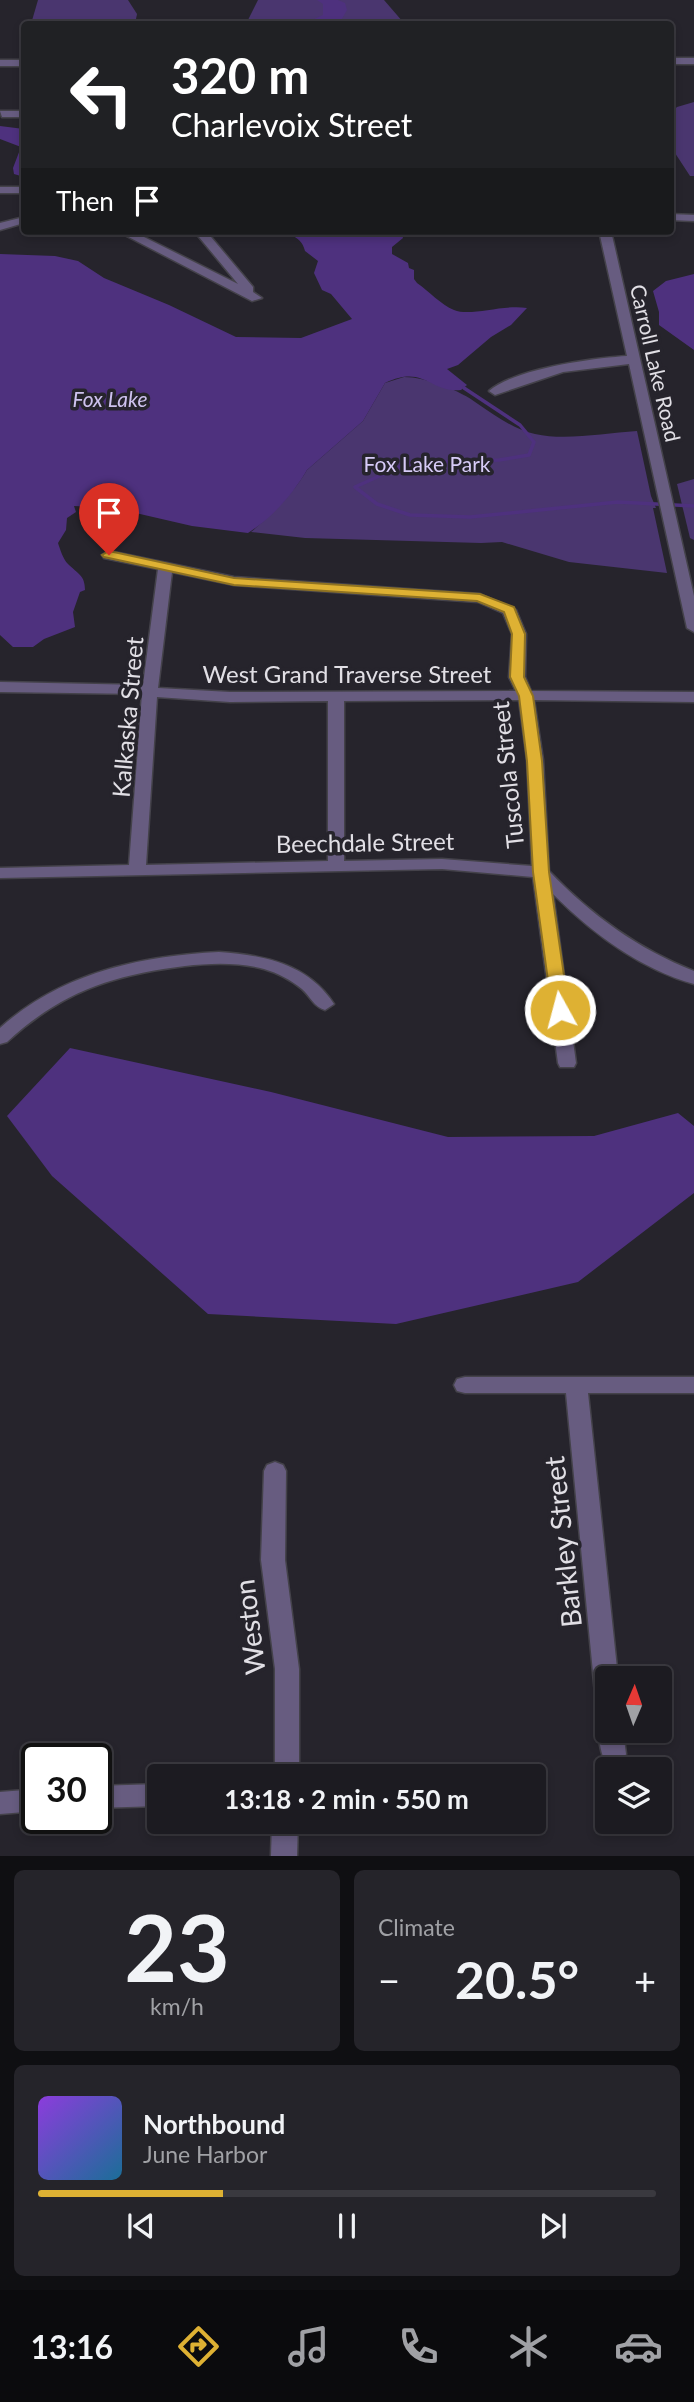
<!DOCTYPE html>
<meta charset="utf-8">
<style>
body{margin:0;font-family:Lato,sans-serif;background:#25242a;color:#f1f3f6;height:100vh;display:flex;flex-direction:column;font-size:26px;white-space:nowrap}
*{box-sizing:border-box;margin:0}
p{font-size:23px;color:#a0a1a5}
.icon{flex:none;width:38px;height:38px;fill:none;stroke:currentColor;stroke-width:2;stroke-linecap:round;stroke-linejoin:round}
.map{position:relative;height:1856px;overflow:hidden}
.details{display:flex;flex-direction:column;gap:14px;padding:14px;background:#0f0f12;flex:1}
.details>*{flex:none}
.hud{position:absolute;left:21px;top:21px;width:653px;height:214px;border-radius:7px;box-shadow:0 4px 10px #0003,0 0 0 2px #3a393f;background:#202124;color:#fff;overflow:hidden}
.needle{width:46px;rotate:2deg}
.fabs{position:absolute;left:595px;top:1666px;display:grid;gap:14px}
.fabs a{display:grid;place-items:center;width:77px;height:77px;border-radius:7px;background:#1c1b21;box-shadow:0 4px 10px #0003,0 0 0 2px #3a393f;font-size:35px}
.speed{position:absolute;left:21px;top:1743px;display:flex;gap:14px;font-size:35px;font-weight:700;text-align:center}
.speed>*{display:grid;place-content:center;width:91px;height:91px;border-radius:50%;background:#1c1b21;box-shadow:0 4px 10px #0003,0 0 0 2px #3a393f;line-height:1}
.speed .limit{border:4px solid #111;border-radius:10px;background:#fff;color:#111}
.pin{position:absolute;display:grid;place-items:center;width:60px;height:60px;color:#fff;margin:-72px -30px;border-radius:50% 50% 50% 0;rotate:-45deg;box-shadow:0 0 7px #0007}
.pin .icon{rotate:45deg}
.me{position:absolute;width:77px;margin:-38px;rotate:353deg;stroke-linejoin:round;filter:drop-shadow(0 0 5px #0008)}
.turn{display:flex;align-items:center;gap:24px;height:147px;padding:0 35px;font-size:32px}
.turn .icon{width:91px;height:91px;stroke-width:2.5}
.turn b{display:block;font-size:49px;line-height:60px}
.then{display:flex;align-items:center;height:66px;padding:0 35px;background:#0003;gap:14px;font-size:26px}
.big{font-size:52px;font-weight:700;line-height:1.1}
.details .tile{flex:1;display:flex;flex-direction:column;justify-content:center;gap:10px;min-width:0;padding:0 24px;border-radius:10px;background:#25242a}
.details .dial{align-items:center;gap:0}
.dial b{font-size:91px;line-height:1}
.song{display:flex;align-items:center;gap:21px}
.cover{width:84px;height:84px;border-radius:10px;background:linear-gradient(135deg,hsl(270 70% 55%),hsl(200 70% 35%))}
.played{height:7px;border-radius:4px;background:linear-gradient(90deg,#deb133 30%,#3a393f 30%)}
.keys{display:flex;justify-content:space-around;direction:ltr}
.heat{display:flex;justify-content:space-between;align-items:center;font-size:38px;direction:ltr}
.details .tiles{flex:1;display:grid;gap:14px;grid-template-columns:1fr 1fr}
.tile:last-child{grid-column:span 2}
.trip{position:absolute;left:147px;top:1764px;width:399px;height:70px;border-radius:7px;background:#1c1b21;box-shadow:0 4px 10px #0003,0 0 0 2px #3a393f;font-weight:700;line-height:70px;text-align:center}
.menu{display:flex;height:112px;justify-content:space-around;align-items:center;background:#0b0b0d;color:#a0a1a5}
.menu .icon{width:49px;height:49px}
.menu .active{color:#deb133}
.menu b{font-size:32px;color:#f1f3f6}
.map>svg:first-child{display:block}
.green{fill:#4a366f}
.water{fill:#4e317e}
.lines{fill:none;stroke-linecap:round;stroke-linejoin:round}
.stream{stroke:#4e317e;stroke-width:3.5}
.minor-casing{stroke:#44424a;stroke-width:3}
.minor{fill:#675c80;fill-rule:evenodd}
.route{fill:#deb133;stroke:#907321;stroke-width:2}
.labels{text-anchor:middle;dominant-baseline:central;stroke-width:7;stroke-linejoin:round;paint-order:stroke}
.far-street-label{font-size:21px;fill:#e1dfe5;stroke:#26242c}
.far-water-label{font-size:21px;font-style:italic;fill:#cec2ee;stroke:#26242c}
.far-park-label{font-size:21px;fill:#d7cbf7;stroke:#26242c}
.street-label{font-size:24px;fill:#e1dfe5;stroke:#26242c}
.near-street-label{font-size:28px;fill:#e1dfe5;stroke:#26242c}
</style>
<div class="map">
<svg width="694" height="1856" viewBox="0 0 694 1856">
<rect width="100%" height="100%" fill="#26242c"/>
<!-- green -->
<g class="green">
<path d="M 38,0 L 128,0 L 137,14 L 135,24 L 31,24 Z"/>
<path d="M 258,0 L 384,0 L 403,22 L 409,24 L 246,24 Z"/>
<path d="M 694,102 L 694,176 L 690,176 L 675,153 L 670,152 L 670,114 L 677,107 Z"/>
<path d="M 404,377 C 425,377 460,390 478,404 C 494,415 515,430 535,434 C 566,441 604,433 637,431 L 651,496 L 656,508 L 653,508 L 667,573 L 569,562 L 502,542 L 481,543 L 305,538 L 251,532 C 272,514 293,494 307,470 L 363,421 L 385,383 Z"/>
<path d="M 694,479 L 694,540 L 690,538 L 677,484 Z"/>
</g>
<!-- water -->
<g class="water">
<path d="M 317,0 L 338,0 L 345,3 L 347,10 L 340,22 L 357,22 L 359,24 L 308,22 L 323,15 L 323,4 Z"/>
<path d="M 0,126 L 24,129 L 24,177 L 14,174 L 13,168 L 21,147 L 0,139 Z"/>
<path d="M 267,231 L 401,231 L 403,238 L 392,247 L 392,254 L 408,263 L 409,268 L 414,270 L 414,279 L 417,283 C 429,291 441,305 454,310 C 471,317 502,304 527,308 L 511,325 L 491,337 L 458,365 L 447,369 L 467,385 L 461,390 C 429,393 425,364 385,383 L 363,421 L 307,470 C 293,494 272,518 248,533 L 192,526 L 114,508 L 74,506 L 76,512 L 67,518 L 66,530 L 58,543 C 60,549 63,559 68,564 C 78,574 85,575 85,590 L 80,592 L 73,612 L 75,627 L 44,639 L 33,647 L 13,647 L 0,635 L 0,254 L 55,256 L 78,261 L 104,278 L 169,305 L 236,337 L 301,338 L 352,319 L 331,294 L 322,290 L 314,273 L 318,261 L 305,251 C 301,233 284,234 267,231 Z"/>
<path d="M 694,274 L 694,350 L 659,325 L 659,312 L 653,291 L 666,281 Z"/>
<path d="M 70,1048 L 271,1092 L 448,1137 L 594,1136 L 678,1113 L 694,1126 L 694,1193 L 578,1282 L 396,1324 L 208,1314 L 52,1176 L 7,1116 Z"/>
</g>
<g class="lines">
<!-- stream -->
<path class="stream" d="M 464,388 L 520,425 L 534,442 L 529,455 L 499,460 L 408,463 L 355,487 L 377,504 L 410,515 L 470,517 L 618,502 L 694,506"/>
<!-- minor casing -->
<g class="minor-casing">
<g id="minor">
<rect x="670" y="58" width="24" height="6"/>
<rect x="0" y="60" width="24" height="6"/>
<path d="M 0,111 L 24,111 L 24,117 L 2,117 Z"/>
<rect x="0" y="187" width="24" height="6"/>
<path d="M 670,214 L 694,215 L 694,221 L 670,220 Z"/>
<path d="M 24,217 L 24,223 L 0,230 L 0,223 Z"/>
<path d="M 117,231 L 132,231 L 238,284 L 194,231 L 206,231 L 253,287 L 253,292 L 262,298 L 252,301 Z"/>
<path d="M 599,231 L 611,231 L 694,596 L 694,632 L 687,628 L 629,364 L 563,372 L 495,395 L 489,391 C 514,369 593,358 627,356 Z"/>
<path d="M 109,551 L 234,577 L 480,594 L 516,610 L 526,634 L 525,677 L 531,691 L 694,692 L 694,702 L 534,700 L 543,760 L 549,871 C 591,915 638,949 694,971 L 694,984 C 640,969 592,933 553,894 L 576,1063 L 574,1067 L 560,1067 L 558,1063 L 533,877 L 442,869 L 0,878 L 0,868 L 129,865 L 142,694 L 0,692 L 0,682 L 143,685 L 158,569 L 104,558 L 102,555 ZM 172,572 L 234,585 L 478,602 L 503,613 L 512,634 L 509,677 L 516,691 L 230,692 L 158,688 ZM 157,697 L 230,702 L 328,701 L 328,861 L 146,865 ZM 519,700 L 527,760 L 532,866 L 442,859 L 344,861 L 344,701 Z"/>
<path d="M 219,952 C 264,955 308,964 334,1004 L 325,1010 C 314,1007 310,996 302,989 C 291,980 278,973 264,969 C 239,962 210,963 185,966 C 112,975 61,992 7,1042 L 0,1044 L 0,1028 C 61,973 140,956 219,952 Z"/>
<path d="M 465,1377 L 694,1377 L 694,1393 L 588,1393 L 618,1678 L 607,1678 L 607,1703 L 598,1700 L 595,1693 L 566,1393 L 465,1393 L 457,1391 L 454,1385 L 457,1379 Z"/>
<path d="M 275,1462 L 283,1465 L 286,1471 L 285,1560 L 299,1669 L 299,1776 L 275,1776 L 275,1669 L 261,1560 L 264,1471 L 267,1465 Z"/>
<path d="M 607,1722 L 607,1731 L 623,1731 L 626,1754 L 623,1762 L 614,1765 L 605,1762 C 600,1750 597,1735 602,1723 Z"/>
<path d="M 159,1784 L 159,1806 L 96,1808 L 96,1786 Z"/>
<path d="M 37,1789 L 37,1811 L 0,1814 L 0,1792 Z"/>
<path d="M 272,1822 L 298,1822 L 297,1856 L 271,1856 Z"/>
</g>
</g>
<!-- minor -->
<use href="#minor" class="minor"/>
</g>
<!-- route -->
<path class="route" d="M 109,551 L 234,578 L 480,594 L 514,607 L 525,634 L 524,677 L 533,696 L 542,761 L 549,872 L 569,1010 L 566,1014 L 560,1016 L 552,1010 L 533,872 L 527,761 L 519,696 L 510,677 L 512,634 L 504,612 L 477,601 L 234,585 L 104,557 L 102,555 Z"/>
<g class="labels">
<!-- far-street labels -->
<g class="far-street-label">
<text transform="translate(656 363) rotate(77)">Carroll Lake Road</text>
</g>
<!-- far-water labels -->
<g class="far-water-label">
<text x="110" y="398">Fox Lake</text>
</g>
<!-- far-park labels -->
<g class="far-park-label">
<text x="427" y="463">Fox Lake Park</text>
</g>
<!-- street labels -->
<g class="street-label">
<text x="347" y="673">West Grand Traverse Street</text>
<text transform="translate(127 717) rotate(-85)">Kalkaska Street</text>
<text transform="translate(507 775) rotate(-96)">Tuscola Street</text>
<text transform="translate(365 842) rotate(-1)">Beechdale Street</text>
</g>
<!-- near-street labels -->
<g class="near-street-label">
<text transform="translate(562 1542) rotate(-96)">Barkley Street</text>
<text transform="translate(249 1627) rotate(-97)">Weston</text>
</g>
</g>
</svg>
<div class="fabs">
<a><svg class="needle" viewBox="-14 -14 28 28"><path d="M0-13l5 13h-10z" fill="#e53935"/><path d="M0 13l5-13h-10z" fill="#a0a1a5"/></svg></a>
<a><svg class="icon" aria-label="layers" viewBox="0 0 24 24"><path d="M12 4l9 5-9 5-9-5zM3 14l9 5 9-5"/></svg></a>
</div>
<div class="speed"><div class="limit">30</div></div>
<div class="pin" style="left:109px;top:555px;background:#d93025"><svg class="icon" aria-label="arrive" viewBox="0 0 24 24"><path d="M6 21V4h12l-3 4 3 4H6"/></svg></div>
<svg class="me" style="left:560px;top:1010px" viewBox="-20 -20 40 40"><circle r="17" fill="#deb133" stroke="#fff" stroke-width="3"/><path d="M0-11L8 9 0 5-8 9z" fill="#fff"/></svg>
<div class="trip">13:18 · 2 min · 550 m</div>
<div class="hud">
<div class="turn"><svg class="icon" aria-label="left" viewBox="0 0 24 24"><path d="M17 20v-9H6M10 6l-5 5 5 5"/></svg><div><b>320 m</b>Charlevoix Street</div></div>
<div class="then">Then<svg class="icon" aria-label="arrive" viewBox="0 0 24 24"><path d="M6 21V4h12l-3 4 3 4H6"/></svg></div>
</div>
</div>
<section class="details">
<div class="tiles">
<div class="tile dial"><b>23</b><p>km/h</p></div>
<div class="tile"><p>Climate</p>
<div class="heat"><a>−</a><b class="big">20.5°</b><a>+</a></div>
</div>
<div class="tile">
<div class="song"><i class="cover"></i><div><b>Northbound</b><p>June Harbor</p></div></div>
<div class="played"></div>
<div class="keys"><svg class="icon" aria-label="previous" viewBox="0 0 24 24"><path d="M18 5L8 12l10 7zM5 5v14"/></svg><svg class="icon" aria-label="pause" viewBox="0 0 24 24"><path d="M8 5v14M16 5v14"/></svg><svg class="icon" aria-label="next" viewBox="0 0 24 24"><path d="M6 5l10 7-10 7zM19 5v14"/></svg></div>
</div>
</div>
</section>
<nav class="menu">
<b>13:16</b>
<svg class="icon active" aria-label="directions" viewBox="0 0 24 24"><path d="M12 3l9 9-9 9-9-9zM9 14v-3h6M13 9l2 2-2 2"/></svg>
<svg class="icon" aria-label="music" viewBox="0 0 24 24"><path d="M9 18V5l10-2v13"/><circle cx="6" cy="18" r="3"/><circle cx="16" cy="16" r="3"/></svg>
<svg class="icon" aria-label="phone" viewBox="0 0 24 24"><path d="M5 4h4l2 5-3 2q2 4 5 5l2-3 5 2v4C11 20 4 13 5 4z"/></svg>
<svg class="icon" aria-label="climate" viewBox="0 0 24 24"><path d="M12 3v18M4 7l16 10M4 17L20 7"/></svg>
<svg class="icon" aria-label="car" viewBox="0 0 24 24"><path d="M5 17H2v-5l4-1 3-4h7l3 4 3 1v5h-3M9 17h6M6 11h13"/><circle cx="7" cy="17" r="2"/><circle cx="17" cy="17" r="2"/></svg>
</nav>
